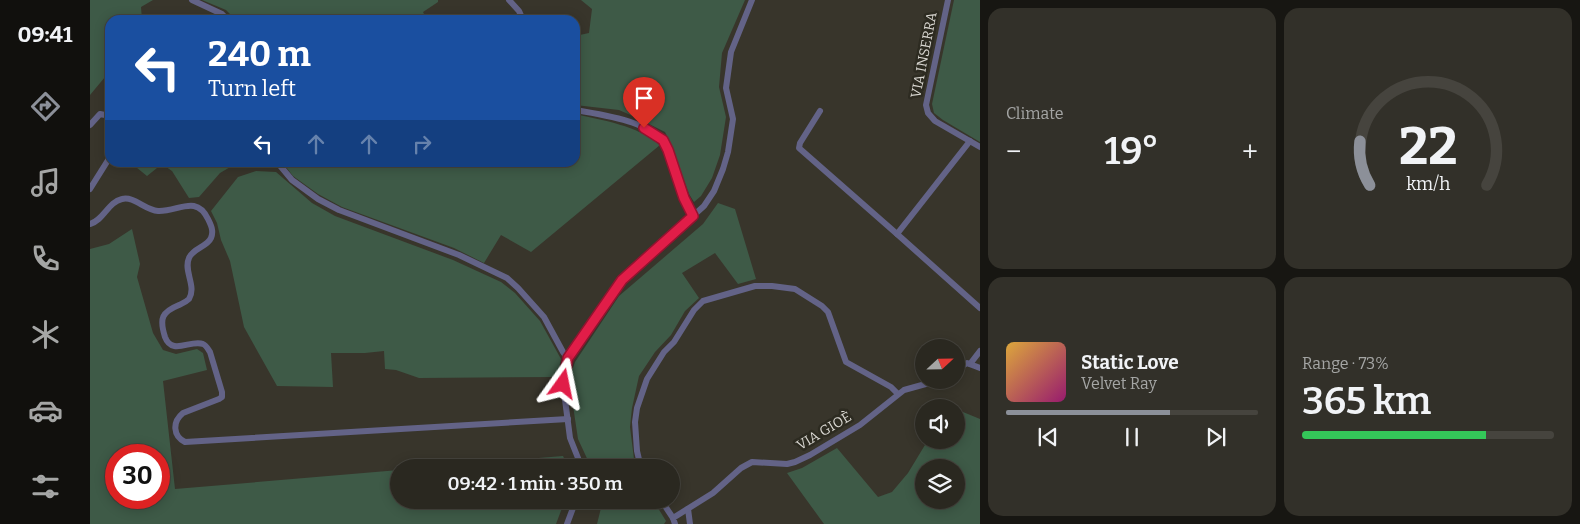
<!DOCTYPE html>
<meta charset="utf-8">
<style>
body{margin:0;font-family:Bitter,serif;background:#323029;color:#f1f3f6;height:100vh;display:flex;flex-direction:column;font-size:19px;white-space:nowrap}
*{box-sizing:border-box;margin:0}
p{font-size:16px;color:#a5a6a5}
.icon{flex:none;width:28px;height:28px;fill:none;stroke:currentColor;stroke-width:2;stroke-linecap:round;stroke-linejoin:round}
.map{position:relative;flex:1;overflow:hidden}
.side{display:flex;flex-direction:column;gap:8px;padding:8px;background:#171612;width:600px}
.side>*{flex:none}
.hud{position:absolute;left:15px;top:15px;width:475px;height:152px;border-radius:15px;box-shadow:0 2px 12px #0003,0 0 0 1px #46443e;background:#1a4fa0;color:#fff;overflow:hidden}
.needle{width:32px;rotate:68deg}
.tools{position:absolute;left:825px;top:339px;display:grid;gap:10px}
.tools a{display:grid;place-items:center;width:50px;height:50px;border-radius:50%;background:#2a2820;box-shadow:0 2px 12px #0003,0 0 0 1px #46443e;font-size:25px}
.speed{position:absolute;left:15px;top:444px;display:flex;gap:10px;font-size:25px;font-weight:700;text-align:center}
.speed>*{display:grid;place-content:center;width:65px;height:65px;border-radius:50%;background:#2a2820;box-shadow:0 2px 12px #0003,0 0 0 1px #46443e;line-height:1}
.speed .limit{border:8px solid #d22;background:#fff;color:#111}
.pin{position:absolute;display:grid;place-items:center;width:42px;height:42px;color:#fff;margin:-51px -21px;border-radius:50% 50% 50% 0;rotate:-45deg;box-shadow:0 0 5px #0007}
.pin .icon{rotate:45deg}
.me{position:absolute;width:55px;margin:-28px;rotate:12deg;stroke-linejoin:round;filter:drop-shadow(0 0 4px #0008)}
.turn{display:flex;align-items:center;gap:18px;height:105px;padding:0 20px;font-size:22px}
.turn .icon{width:65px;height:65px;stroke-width:2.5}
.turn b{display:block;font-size:35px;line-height:42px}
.lanes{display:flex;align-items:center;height:48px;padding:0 20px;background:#0003;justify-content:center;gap:25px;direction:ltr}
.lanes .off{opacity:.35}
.big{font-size:38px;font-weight:600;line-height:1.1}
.side .card{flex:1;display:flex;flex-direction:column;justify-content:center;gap:8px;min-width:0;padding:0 18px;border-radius:15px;background:#323029}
.side .dial{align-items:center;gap:0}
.dial svg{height:130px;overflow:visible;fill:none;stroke:#46443e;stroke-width:7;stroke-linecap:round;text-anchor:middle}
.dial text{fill:#f1f3f6;stroke:none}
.song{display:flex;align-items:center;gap:15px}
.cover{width:60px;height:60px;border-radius:8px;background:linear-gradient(135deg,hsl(40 70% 55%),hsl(320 70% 35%))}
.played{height:5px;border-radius:2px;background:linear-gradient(90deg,#8c9099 65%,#46443e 65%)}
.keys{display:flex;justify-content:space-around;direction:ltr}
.heat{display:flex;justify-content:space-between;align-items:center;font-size:28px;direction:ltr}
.charge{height:8px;border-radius:4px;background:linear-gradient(90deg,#34c759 73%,#46443e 0)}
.side .tiles{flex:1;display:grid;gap:8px;grid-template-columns:repeat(2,1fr)}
.trip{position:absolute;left:300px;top:459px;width:290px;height:50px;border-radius:25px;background:#2a2820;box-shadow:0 2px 12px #0003,0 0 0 1px #46443e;font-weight:600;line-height:50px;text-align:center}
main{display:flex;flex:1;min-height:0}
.tab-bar{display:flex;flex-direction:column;width:90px;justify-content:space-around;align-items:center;background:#11100d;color:#a5a6a5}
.tab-bar .icon{width:35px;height:35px}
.tab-bar .active{color:#8c9099}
.tab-bar b{font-size:22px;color:#f1f3f6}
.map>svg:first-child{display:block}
.green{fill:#3e5a47;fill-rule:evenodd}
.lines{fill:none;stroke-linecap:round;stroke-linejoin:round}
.minor{stroke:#636387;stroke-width:6}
.route-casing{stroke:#92132f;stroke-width:12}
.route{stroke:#e11d48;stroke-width:9}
.labels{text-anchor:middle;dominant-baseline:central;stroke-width:5;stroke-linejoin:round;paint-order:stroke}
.street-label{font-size:14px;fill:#d9d7d1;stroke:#2d2b21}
</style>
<main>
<nav class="tab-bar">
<b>09:41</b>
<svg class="icon active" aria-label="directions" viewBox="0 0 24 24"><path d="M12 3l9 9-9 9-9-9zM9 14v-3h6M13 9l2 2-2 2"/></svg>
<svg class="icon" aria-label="music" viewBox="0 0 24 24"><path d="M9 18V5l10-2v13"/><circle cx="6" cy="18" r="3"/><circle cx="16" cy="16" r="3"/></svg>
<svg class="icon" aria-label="phone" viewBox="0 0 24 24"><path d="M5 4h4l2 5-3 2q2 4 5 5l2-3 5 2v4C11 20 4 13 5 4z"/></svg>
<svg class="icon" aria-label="climate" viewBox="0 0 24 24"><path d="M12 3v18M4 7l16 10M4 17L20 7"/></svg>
<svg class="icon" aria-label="car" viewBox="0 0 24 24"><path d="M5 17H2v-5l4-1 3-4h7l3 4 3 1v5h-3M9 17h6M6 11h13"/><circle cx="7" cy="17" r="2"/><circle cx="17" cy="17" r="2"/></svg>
<svg class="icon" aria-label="filters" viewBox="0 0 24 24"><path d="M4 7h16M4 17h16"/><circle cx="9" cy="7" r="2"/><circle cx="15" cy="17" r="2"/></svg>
</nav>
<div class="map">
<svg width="890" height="524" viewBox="0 0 890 524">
<rect width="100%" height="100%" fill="#38352b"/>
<!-- green -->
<g class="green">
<path d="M 0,0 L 63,0 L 51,7 L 52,20 L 20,20 L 20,71 L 0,95 Z"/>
<path d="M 112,0 L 348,0 L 348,2 L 333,12 L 337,20 L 146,20 L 136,10 Z"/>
<path d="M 491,0 L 655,0 L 632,53 L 629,87 L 636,117 L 630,155 L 622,178 L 611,196 L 604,202 L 599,194 L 579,140 L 575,132 L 545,117 L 529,110 L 485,105 L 485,36 L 499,33 L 502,9 Z"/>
<path d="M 864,0 L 890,0 L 890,142 L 853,120 L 844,113 L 842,104 Z"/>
<path d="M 485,114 C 515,121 546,125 570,145 L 441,252 L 411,235 L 394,263 L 364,248 L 252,207 L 228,194 L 203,176 L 193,163 L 485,162 Z"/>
<path d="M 41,163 L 147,163 L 130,173 L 109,197 L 99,198 L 82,171 L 72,164 L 57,176 Z"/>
<path d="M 166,171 L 186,172 L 222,203 L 245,216 L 363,260 L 411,282 L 425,293 L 450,321 L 471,359 L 467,377 L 329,378 L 306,370 L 295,369 L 294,351 L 275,353 L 241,353 L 243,387 L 187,386 L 154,327 L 140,261 L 131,240 L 127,223 L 121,211 L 148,177 Z"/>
<path d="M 628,203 L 645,209 L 666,279 L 648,284 L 625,253 L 592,273 L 609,298 L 595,311 L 581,335 L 565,352 L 549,376 L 542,408 L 540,427 L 545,467 L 501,467 L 488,439 L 479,379 L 485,362 L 529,296 L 613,224 Z"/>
<path d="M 42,229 L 50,264 L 47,277 L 63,333 L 73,350 L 86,354 L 107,349 L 113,353 L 117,370 L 73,381 L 85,489 L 309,470 L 309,500 L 475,500 L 466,524 L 0,524 L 0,249 L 19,244 ZM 26,455 L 69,455 L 69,498 L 26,498 Z"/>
<path d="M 873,412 L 890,419 L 890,524 L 734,524 L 697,473 L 712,468 L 747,448 L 788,497 L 802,492 L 818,473 L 838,440 L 866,440 L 866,415 ZM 834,468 L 866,468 L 866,500 L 834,500 Z"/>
<path d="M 473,456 L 478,467 L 336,467 Z"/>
<path d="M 513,500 L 563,500 L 576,521 L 574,524 L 507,524 Z"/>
</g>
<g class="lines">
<!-- minor -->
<g class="minor">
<path d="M 102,0 L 132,14 L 138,20"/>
<path d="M 419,0 L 429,11 L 433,20"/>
<path d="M 858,0 L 836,105 L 838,113 L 845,121 L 890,147"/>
<path d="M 485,110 C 513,115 566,121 578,150 C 587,172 591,195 603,216"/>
<path d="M 730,111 L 710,143 L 709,148 L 807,234"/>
<path d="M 0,125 L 10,114 L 15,115 L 20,118"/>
<path d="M 880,141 L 807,234 L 890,308"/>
<path d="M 187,162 L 202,180 L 228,199 L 249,210 L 369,255 L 417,278 L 428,288 L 454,317 L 473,352 L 478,359"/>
<path d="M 0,189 L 20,157"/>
<path d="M 0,224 C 14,220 18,202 32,199 C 44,196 55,210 68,211 C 88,212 106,194 118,219 C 121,225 124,231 121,238 C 117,247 103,248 99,258 C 93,271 107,286 99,299 C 96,302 93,303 89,305 C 72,312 69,318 75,337 C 82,356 101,339 113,344 C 116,345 118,349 120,352 L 132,392 L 132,397 L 129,399 L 93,413 C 82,422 83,436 95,442 L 478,419"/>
<path d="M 880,364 L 890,351"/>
<path d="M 866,370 L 877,363 L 890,368"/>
<path d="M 492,468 L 480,438 L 473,384 L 478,359 L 532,280 L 614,206 L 624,191 L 633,169 L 638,152 L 643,119 L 636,88 L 641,52 L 662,0"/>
<path d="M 551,468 L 547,451 L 545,422 L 547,408 L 557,379 L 574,352 L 584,342 L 604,310 L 613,301 L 665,286 L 682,286 L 705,289 L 732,306 L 738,312 L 756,362 L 801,387 L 808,394"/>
<path d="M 571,500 L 583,518"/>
<path d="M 598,509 L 600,524"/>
<path d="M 477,524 L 486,500"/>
<path d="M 585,524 L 583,518 L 623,493 L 651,468 L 662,462 L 697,464 L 705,462 L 720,455 L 770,425 L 814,390 L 850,380"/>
</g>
</g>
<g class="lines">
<!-- route casing -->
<g class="route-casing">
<path id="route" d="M 473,384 L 478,358 L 532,280 L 603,216 L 594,198 L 578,150 L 573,140 L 554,128"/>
</g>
<!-- route -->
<use href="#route" class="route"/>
</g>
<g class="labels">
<!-- street labels -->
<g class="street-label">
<text transform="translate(834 55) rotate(-79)">VIA INSERRA</text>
<text transform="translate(734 431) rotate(-31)">VIA GIOÈ</text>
</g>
</g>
</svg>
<div class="tools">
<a><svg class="needle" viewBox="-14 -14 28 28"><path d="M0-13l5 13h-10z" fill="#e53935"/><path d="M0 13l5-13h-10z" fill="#a5a6a5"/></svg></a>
<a><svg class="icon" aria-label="sound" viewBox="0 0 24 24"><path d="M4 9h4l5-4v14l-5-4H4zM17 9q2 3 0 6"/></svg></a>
<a><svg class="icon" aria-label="layers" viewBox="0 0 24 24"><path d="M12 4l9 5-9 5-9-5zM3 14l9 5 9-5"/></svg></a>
</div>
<div class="speed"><div class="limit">30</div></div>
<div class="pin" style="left:554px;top:128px;background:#d93025"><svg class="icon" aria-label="arrive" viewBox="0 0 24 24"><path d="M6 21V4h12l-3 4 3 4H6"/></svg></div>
<svg class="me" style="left:473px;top:384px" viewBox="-20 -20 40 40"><path d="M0-17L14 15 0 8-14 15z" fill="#e11d48" stroke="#fff" stroke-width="4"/></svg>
<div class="trip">09:42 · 1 min · 350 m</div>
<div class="hud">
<div class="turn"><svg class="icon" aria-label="left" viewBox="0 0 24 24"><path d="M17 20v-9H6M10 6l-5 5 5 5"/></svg><div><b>240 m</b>Turn left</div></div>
<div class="lanes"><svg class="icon" aria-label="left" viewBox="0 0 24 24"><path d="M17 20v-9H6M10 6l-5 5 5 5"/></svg><svg class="icon off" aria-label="ahead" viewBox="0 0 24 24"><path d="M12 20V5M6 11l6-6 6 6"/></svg><svg class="icon off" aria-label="ahead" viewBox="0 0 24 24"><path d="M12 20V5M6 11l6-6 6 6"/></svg><svg class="icon off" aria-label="right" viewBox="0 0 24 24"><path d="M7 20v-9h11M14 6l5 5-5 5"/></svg></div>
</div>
</div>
<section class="side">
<div class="tiles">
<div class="card"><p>Climate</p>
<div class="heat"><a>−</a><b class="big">19°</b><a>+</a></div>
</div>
<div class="card dial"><svg viewBox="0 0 100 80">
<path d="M14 69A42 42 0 1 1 86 69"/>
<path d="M14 69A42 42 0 0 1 8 42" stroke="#8c9099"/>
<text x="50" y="56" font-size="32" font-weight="700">22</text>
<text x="50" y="72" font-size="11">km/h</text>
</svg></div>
<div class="card">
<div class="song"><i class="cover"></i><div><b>Static Love</b><p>Velvet Ray</p></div></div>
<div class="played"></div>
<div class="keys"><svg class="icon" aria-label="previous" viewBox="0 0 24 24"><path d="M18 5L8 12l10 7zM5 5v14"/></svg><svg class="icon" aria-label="pause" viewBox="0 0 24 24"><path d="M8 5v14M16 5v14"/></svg><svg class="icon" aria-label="next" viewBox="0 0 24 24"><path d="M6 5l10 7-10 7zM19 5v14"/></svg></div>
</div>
<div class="card"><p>Range · 73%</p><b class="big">365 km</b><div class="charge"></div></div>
</div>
</section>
</main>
